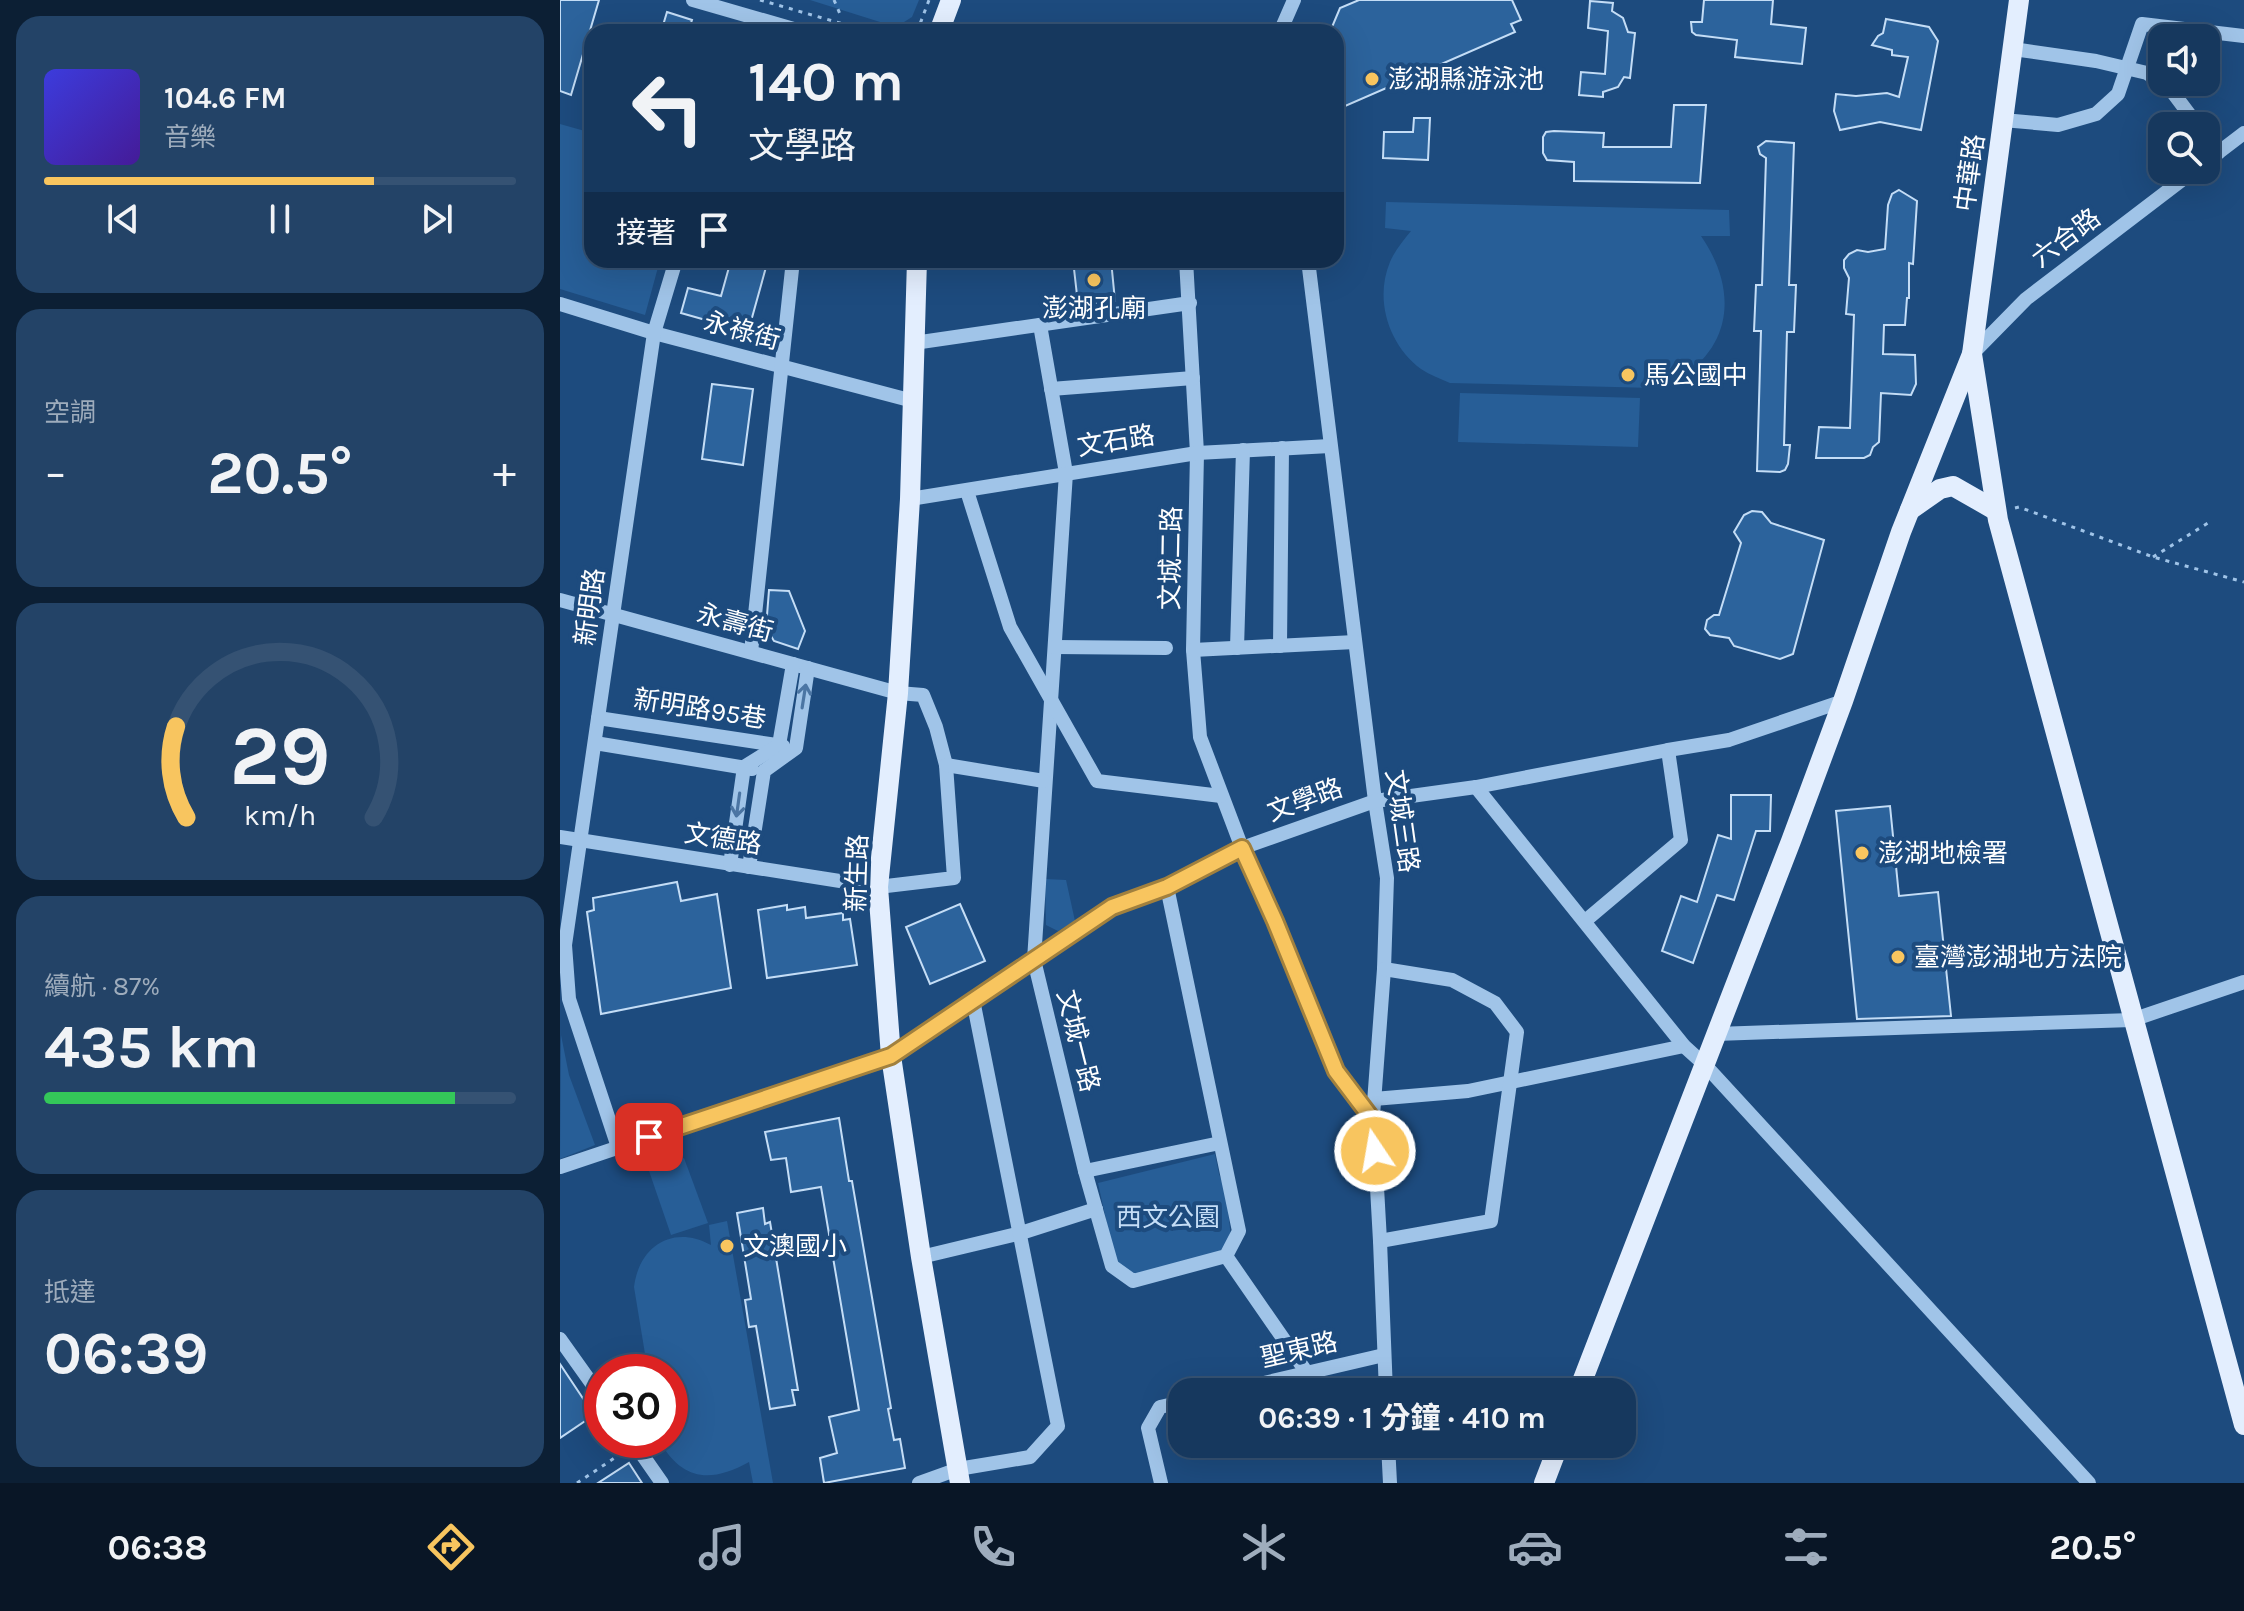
<!DOCTYPE html>
<html lang="zh-TW">
<meta charset="utf-8">
<style>
body{margin:0;font-family:Karla,"Noto Sans TC",sans-serif;background:#234367;color:#f1f3f6;height:100vh;display:flex;flex-direction:column;font-size:30px;white-space:nowrap}
*{box-sizing:border-box;margin:0}
p{font-size:26px;color:#9eacbc}
.icon{flex:none;width:44px;height:44px;fill:none;stroke:currentColor;stroke-width:2;stroke-linecap:round;stroke-linejoin:round}
.map{position:relative;flex:1;overflow:hidden}
.drawer{display:flex;flex-direction:column;gap:16px;padding:16px;background:#0c1f34;width:560px}
.drawer>*{flex:none}
.banner{position:absolute;left:24px;top:24px;width:760px;height:244px;border-radius:24px;box-shadow:0 8px 32px #0002,0 0 0 2px #355273;background:#16385e;color:#f1f3f6;overflow:hidden}
.controls{position:absolute;left:1588px;top:24px;display:grid;gap:16px}
.controls a{display:grid;place-items:center;width:72px;height:72px;border-radius:16px;background:#16385e;box-shadow:0 8px 32px #0002,0 0 0 2px #355273;font-size:40px}
.speed{position:absolute;left:24px;top:1354px;display:flex;gap:16px;font-size:40px;font-weight:700;text-align:center}
.speed>*{display:grid;place-content:center;width:104px;height:104px;border-radius:50%;background:#16385e;box-shadow:0 8px 32px #0002,0 0 0 2px #355273;line-height:1}
.speed .limit{border:12px solid #d22;background:#fff;color:#111}
.pin{position:absolute;display:grid;place-items:center;width:68px;height:68px;color:#fff;margin:-34px;border-radius:16px;box-shadow:0 4px 12px #0006}
.me{position:absolute;width:88px;margin:-44px;rotate:348deg;stroke-linejoin:round;filter:drop-shadow(0 0 6px #0008)}
.turn{display:flex;align-items:center;gap:28px;height:168px;padding:0 32px;font-size:36px}
.turn .icon{width:104px;height:104px;stroke-width:2.5}
.turn b{display:block;font-size:56px;line-height:68px}
.then{display:flex;align-items:center;height:76px;padding:0 32px;background:#0003;gap:16px;font-size:30px}
.big{font-size:60px;font-weight:700;line-height:1.1}
.drawer .card{flex:1;display:flex;flex-direction:column;justify-content:center;gap:12px;min-width:0;padding:0 28px;border-radius:24px;background:#234367}
.drawer .dial{align-items:center;gap:0}
.dial svg{height:208px;overflow:visible;fill:none;stroke:#355273;stroke-width:7;stroke-linecap:round;text-anchor:middle}
.dial text{fill:#f1f3f6;stroke:none}
.song{display:flex;align-items:center;gap:24px}
.cover{width:96px;height:96px;border-radius:12px;background:linear-gradient(135deg,hsl(240 70% 55%),hsl(260 70% 35%))}
.played{height:8px;border-radius:4px;background:linear-gradient(90deg,#f8c55f 70%,#355273 70%)}
.keys{display:flex;justify-content:space-around;direction:ltr}
.heat{display:flex;justify-content:space-between;align-items:center;font-size:44px;direction:ltr}
.charge{height:12px;border-radius:6px;background:linear-gradient(90deg,#34c759 87%,#355273 0)}
.trip{position:absolute;left:608px;top:1378px;width:468px;height:80px;border-radius:24px;background:#16385e;box-shadow:0 8px 32px #0002,0 0 0 2px #355273;font-weight:700;line-height:80px;text-align:center}
.dock{display:flex;height:128px;justify-content:space-around;align-items:center;background:#091626;color:#9eacbc}
.dock .icon{width:56px;height:56px}
.dock .on{color:#f8c55f}
.dock b{font-size:36px;color:#f1f3f6}
main{display:flex;flex:1;min-height:0}
.map>svg:first-child{display:block}
.green{fill:#275e97}
.building{fill:#2c639c;stroke:#c4ddf6;stroke-width:2}
.lines{fill:none;stroke-linecap:round;stroke-linejoin:round}
.path{stroke:#a0c4e8;stroke-width:3;stroke-dasharray:4 6;stroke-linecap:butt}
.minor{stroke:#a0c4e8;stroke-width:14}
.major{stroke:#e3eefe;stroke-width:20}
.oneway{stroke:#4b75a3}
.route-casing{stroke:#a1803e;stroke-width:20}
.route{stroke:#f8c55f;stroke-width:14}
.poi-dot{fill:#f8c55f;stroke:#1d4b7e;stroke-width:3}
.labels{text-anchor:middle;dominant-baseline:central;stroke-width:8;stroke-linejoin:round;paint-order:stroke}
.poi-label{font-size:26px;fill:#fff;stroke:#1d4b7e;text-anchor:start}
.street-label{font-size:26px;fill:#fff;stroke:#1d4b7e}
.park-label{font-size:26px;fill:#c4ddf6;stroke:#1d4b7e}
</style>
<main>
<section class="drawer">
<div class="card">
<div class="song"><i class="cover"></i><div><b>104.6 FM</b><p>音樂</p></div></div>
<div class="played"></div>
<div class="keys"><svg class="icon" aria-label="previous" viewBox="0 0 24 24"><path d="M18 5L8 12l10 7zM5 5v14"/></svg><svg class="icon" aria-label="pause" viewBox="0 0 24 24"><path d="M8 5v14M16 5v14"/></svg><svg class="icon" aria-label="next" viewBox="0 0 24 24"><path d="M6 5l10 7-10 7zM19 5v14"/></svg></div>
</div>
<div class="card"><p>空調</p>
<div class="heat"><a>−</a><b class="big">20.5°</b><a>+</a></div>
</div>
<div class="card dial"><svg viewBox="0 0 100 80">
<path d="M14 69A42 42 0 1 1 86 69"/>
<path d="M14 69A42 42 0 0 1 10 34" stroke="#f8c55f"/>
<text x="50" y="56" font-size="32" font-weight="700">29</text>
<text x="50" y="72" font-size="11">km/h</text>
</svg></div>
<div class="card"><p>續航 · 87%</p><b class="big">435 km</b><div class="charge"></div></div>
<div class="card"><p>抵達</p><b class="big">06:39</b></div>
</section>
<div class="map">
<svg width="1684" height="1483" viewBox="0 0 1684 1483">
<rect width="100%" height="100%" fill="#1d4b7e"/>
<!-- green -->
<g class="green">
<path d="M 250,0 L 359,0 L 352,17 L 336,27 Z"/>
<path d="M 0,124 L 32,133 L 32,260 L 100,260 L 85,315 L 0,289 Z"/>
<path d="M 826,202 L 1169,210 L 1170,236 L 1141,236 C 1175,285 1175,341 1123,376 C 1114,381 1103,384 1094,388 L 890,383 C 881,379 870,375 861,369 C 829,345 814,300 830,262 C 835,250 843,241 851,231 L 825,228 Z"/>
<path d="M 900,393 L 1080,398 L 1078,447 L 898,442 Z"/>
<path d="M 485,879 L 506,880 L 515,921 L 498,931 L 486,925 Z"/>
<path d="M 1,1035 L 9,1075 L 35,1145 L 0,1159 Z"/>
<path d="M 655,1154 L 659,1174 L 666,1192 L 671,1238 L 661,1254 L 574,1278 L 556,1265 L 538,1183 Z"/>
<path d="M 124,1158 L 148,1223 L 111,1235 L 89,1171 Z"/>
<path d="M 167,1221 L 213,1483 L 193,1483 L 189,1462 C 151,1483 123,1481 100,1442 L 100,1440 L 110,1440 L 110,1372 L 88,1372 L 74,1287 C 79,1246 113,1224 151,1245 L 149,1225 Z"/>
</g>
<!-- building -->
<g class="building">
<path d="M 0,0 L 39,0 L 11,95 L 0,91 Z"/>
<path d="M 799,0 L 952,0 L 961,20 L 951,24 L 955,32 L 776,110 L 776,32 L 774,32 L 772,27 L 780,8 Z"/>
<path d="M 1144,0 L 1213,0 L 1211,24 L 1246,28 L 1242,64 L 1175,57 L 1177,40 L 1136,35 L 1132,32 L 1131,22 L 1142,22 Z"/>
<path d="M 1030,1 L 1053,3 L 1052,11 L 1063,18 L 1068,32 L 1075,33 L 1070,78 L 1064,77 L 1058,87 L 1043,92 L 1043,97 L 1019,95 L 1021,72 L 1045,74 L 1048,31 L 1028,28 Z"/>
<path d="M 107,12 L 132,20 L 128,32 L 101,32 Z"/>
<path d="M 1326,19 L 1369,27 L 1378,41 L 1361,130 L 1320,122 L 1280,130 L 1274,111 L 1276,94 L 1296,96 L 1327,93 L 1339,97 L 1348,57 L 1332,55 L 1332,50 L 1312,45 L 1318,36 L 1323,33 Z"/>
<path d="M 1114,105 L 1146,105 L 1140,183 L 1014,181 L 1014,162 L 987,160 L 983,153 L 983,137 L 986,132 L 994,131 L 1044,133 L 1043,147 L 1111,147 Z"/>
<path d="M 854,118 L 870,118 L 868,160 L 823,158 L 824,132 L 853,132 Z"/>
<path d="M 1206,141 L 1234,143 L 1229,285 L 1236,285 L 1234,332 L 1227,332 L 1224,445 L 1230,445 L 1228,464 L 1225,470 L 1220,472 L 1197,471 L 1201,331 L 1194,331 L 1196,285 L 1202,285 L 1206,158 L 1200,154 L 1198,147 Z"/>
<path d="M 1339,190 L 1357,201 L 1353,264 L 1349,263 L 1349,298 L 1347,298 L 1345,325 L 1324,325 L 1323,354 L 1355,355 L 1356,384 L 1351,395 L 1321,393 L 1319,442 L 1313,447 L 1310,455 L 1304,458 L 1256,458 L 1259,427 L 1290,428 L 1294,315 L 1286,314 L 1289,278 L 1284,268 L 1284,260 L 1289,254 L 1297,250 L 1308,252 L 1325,249 L 1328,205 L 1332,194 Z"/>
<path d="M 171,260 L 208,260 L 188,332 L 121,313 L 128,288 L 161,296 Z"/>
<path d="M 513,260 L 551,260 L 555,301 L 518,304 Z"/>
<path d="M 152,384 L 193,389 L 183,465 L 142,459 Z"/>
<path d="M 1192,511 L 1202,512 L 1211,523 L 1264,540 L 1233,654 L 1220,659 L 1174,646 L 1169,638 L 1150,635 L 1145,629 L 1147,620 L 1154,615 L 1159,615 L 1181,543 L 1174,532 L 1184,515 Z"/>
<path d="M 209,590 L 229,591 L 245,631 L 238,649 L 214,641 L 206,628 Z"/>
<path d="M 1171,795 L 1211,795 L 1210,831 L 1196,831 L 1174,900 L 1157,895 L 1133,963 L 1102,951 L 1121,896 L 1137,902 L 1158,835 L 1171,839 Z"/>
<path d="M 1330,806 L 1339,896 L 1378,892 L 1391,1016 L 1297,1019 L 1276,811 Z"/>
<path d="M 117,882 L 121,901 L 157,894 L 171,988 L 41,1014 L 27,912 L 34,910 L 33,898 Z"/>
<path d="M 400,904 L 425,961 L 370,984 L 346,927 Z"/>
<path d="M 227,905 L 227,910 L 245,907 L 246,918 L 283,913 L 283,920 L 290,919 L 297,965 L 207,978 L 198,910 Z"/>
<path d="M 279,1118 L 289,1181 L 292,1181 L 331,1408 L 328,1409 L 334,1440 L 340,1439 L 345,1468 L 264,1483 L 260,1458 L 277,1453 L 269,1417 L 299,1410 L 261,1187 L 231,1192 L 226,1158 L 211,1160 L 205,1132 Z"/>
<path d="M 203,1208 L 205,1224 L 210,1222 L 238,1390 L 232,1390 L 235,1405 L 210,1409 L 196,1326 L 189,1327 L 185,1300 L 191,1299 L 177,1213 Z"/>
<path d="M 0,1364 L 34,1415 L 0,1438 Z"/>
<path d="M 69,1463 L 82,1483 L 38,1483 Z"/>
</g>
<g class="lines">
<!-- path -->
<g class="path">
<path d="M 200,0 L 311,32"/>
<path d="M 274,0 L 280,14"/>
<path d="M 357,32 L 369,0"/>
<path d="M 1455,508 L 1459,507 L 1593,557 L 1684,582"/>
<path d="M 1593,557 L 1648,523"/>
<path d="M 17,1483 L 62,1453"/>
</g>
<!-- minor -->
<g class="minor">
<path d="M 133,0 L 244,32"/>
<path d="M 720,32 L 734,0"/>
<path d="M 1453,49 L 1536,61 L 1587,73 L 1611,90 L 1638,126"/>
<path d="M 1443,120 L 1498,125 L 1536,114 L 1558,94 L 1582,24 L 1684,36"/>
<path d="M 1646,137 L 1658,153"/>
<path d="M 1646,162 L 1684,133"/>
<path d="M 626,260 L 637,453 L 633,650 L 640,737 L 682,848 L 715,921 L 776,1071 L 813,1120"/>
<path d="M 748,260 L 815,801 L 827,878 L 824,969 L 813,1116 L 820,1241 L 826,1392"/>
<path d="M 0,304 L 94,333 L 353,401"/>
<path d="M 480,325 L 506,473 L 474,960 L 525,1171 L 552,1266 L 573,1281 L 666,1256 L 679,1231 L 607,887"/>
<path d="M 354,343 L 630,303"/>
<path d="M 1413,353 L 1466,299 L 1635,170"/>
<path d="M 491,389 L 633,378"/>
<path d="M 407,491 L 450,627 L 537,781 L 661,796"/>
<path d="M 350,499 L 637,453 L 770,446"/>
<path d="M 0,600 L 338,693 L 363,695 L 376,727 L 386,765 L 394,878 L 318,887 L 0,837"/>
<path d="M 720,646 L 722,448"/>
<path d="M 495,647 L 606,648"/>
<path d="M 677,648 L 683,450"/>
<path d="M 633,650 L 795,642"/>
<path d="M 191,652 L 233,260"/>
<path d="M 38,718 L 223,746"/>
<path d="M 35,743 L 192,769"/>
<path d="M 386,765 L 484,781"/>
<path d="M 916,787 L 1124,1046 L 1145,1065 L 1529,1483"/>
<path d="M 170,865 L 184,767 L 219,745 L 233,664"/>
<path d="M 189,867 L 204,771 L 236,748 L 248,668"/>
<path d="M 1025,921 L 1121,840 L 1108,750"/>
<path d="M 1156,1034 L 1572,1020 L 1684,982"/>
<path d="M 814,1099 L 908,1091 L 1124,1046"/>
<path d="M 58,1147 L 9,999 L 5,945 L 94,333 L 116,260"/>
<path d="M 0,1167 L 331,1056 L 552,907 L 607,887 L 682,848 L 815,801 L 916,787 L 1108,750 L 1169,740 L 1283,701"/>
<path d="M 525,1171 L 660,1143"/>
<path d="M 820,1241 L 931,1221 L 957,1032 L 935,1003 L 892,980 L 824,969"/>
<path d="M 666,1256 L 747,1373"/>
<path d="M 361,1257 L 461,1233 L 536,1209"/>
<path d="M 0,1339 L 42,1398"/>
<path d="M 665,1392 L 824,1355"/>
<path d="M 72,1440 L 102,1483"/>
<path d="M 828,1444 L 830,1483"/>
<path d="M 359,1483 L 398,1469 L 470,1457 L 498,1426 L 413,1000"/>
<path d="M 601,1483 L 588,1428 L 600,1407 L 622,1402"/>
</g>
<!-- major -->
<g class="major">
<path d="M 379,32 L 391,0"/>
<path d="M 357,260 L 350,499 L 338,693 L 318,887 L 331,1056 L 361,1257 L 400,1483"/>
<path d="M 1412,354 L 1438,520 L 1684,1425"/>
<path d="M 1350,510 L 1380,489 L 1393,486 L 1435,510"/>
<path d="M 1018,1392 L 1231,841 L 1283,701 L 1341,532 L 1412,354 L 1459,0"/>
<path d="M 984,1483 L 999,1444"/>
</g>
</g>
<!-- one-way arrows -->
<defs><path id="oneway-shaft" d="M-6 0H5M1.5-3L5.5 0L1.5 3" fill="none" stroke-width="1.6" stroke-linecap="round" stroke-linejoin="round" transform="scale(2)"/></defs>
<g class="oneway">
<use href="#oneway-shaft" transform="translate(244 696) rotate(-81)"/>
<use href="#oneway-shaft" transform="translate(178 805) rotate(98)"/>
</g>
<g class="lines">
<!-- route casing -->
<g class="route-casing">
<path id="route" d="M 89,1137 L 331,1056 L 552,907 L 607,887 L 682,848 L 715,921 L 776,1071 L 813,1120 L 815,1151"/>
</g>
<!-- route -->
<use href="#route" class="route"/>
</g>
<!-- markers -->
<g class="poi-dot">
<circle cx="812" cy="79" r="8"/>
<circle cx="534" cy="280" r="8"/>
<circle cx="1068" cy="375" r="8"/>
<circle cx="1302" cy="853" r="8"/>
<circle cx="1338" cy="957" r="8"/>
<circle cx="167" cy="1246" r="8"/>
</g>
<g class="labels">
<!-- poi labels -->
<g class="poi-label">
<text x="828" y="79">澎湖縣游泳池</text>
<text x="534" y="308" text-anchor="middle">澎湖孔廟</text>
<text x="1084" y="375">馬公國中</text>
<text x="1318" y="853">澎湖地檢署</text>
<text x="1354" y="957">臺灣澎湖地方法院</text>
<text x="183" y="1246">文澳國小</text>
</g>
<!-- street labels -->
<g class="street-label">
<text transform="translate(1410 173) rotate(-82)">中華路</text>
<text transform="translate(1506 238) rotate(-37)">六合路</text>
<text transform="translate(182 331) rotate(15)">永祿街</text>
<text transform="translate(556 441) rotate(-9)">文石路</text>
<text transform="translate(611 558) rotate(-89)">文城二路</text>
<text transform="translate(30 607) rotate(-82)">新明路</text>
<text transform="translate(175 623) rotate(15)">永壽街</text>
<text transform="translate(140 709) rotate(9)">新明路95巷</text>
<text transform="translate(745 800) rotate(-20)">文學路</text>
<text transform="translate(842 821) rotate(82)">文城三路</text>
<text transform="translate(163 839) rotate(9)">文德路</text>
<text transform="translate(297 873) rotate(-88)">新生路</text>
<text transform="translate(518 1041) rotate(76)">文城一路</text>
<text transform="translate(739 1350) rotate(-13)">聖東路</text>
</g>
<!-- park labels -->
<g class="park-label">
<text x="608" y="1217">西文公園</text>
</g>
</g>
</svg>
<div class="controls">
<a><svg class="icon" aria-label="sound" viewBox="0 0 24 24"><path d="M4 9h4l5-4v14l-5-4H4zM17 9q2 3 0 6"/></svg></a>
<a><svg class="icon" aria-label="search" viewBox="0 0 24 24"><circle cx="10" cy="10" r="6"/><path d="M15 15l6 6"/></svg></a>
</div>
<div class="speed"><div class="limit">30</div></div>
<div class="pin" style="left:89px;top:1137px;background:#d93025"><svg class="icon" aria-label="arrive" viewBox="0 0 24 24"><path d="M6 21V4h12l-3 4 3 4H6"/></svg></div>
<svg class="me" style="left:815px;top:1151px" viewBox="-20 -20 40 40"><circle r="17" fill="#f8c55f" stroke="#fff" stroke-width="3"/><path d="M0-11L8 9 0 5-8 9z" fill="#fff"/></svg>
<div class="trip">06:39 · 1 分鐘 · 410 m</div>
<div class="banner">
<div class="turn"><svg class="icon" aria-label="left" viewBox="0 0 24 24"><path d="M17 20v-9H6M10 6l-5 5 5 5"/></svg><div><b>140 m</b>文學路</div></div>
<div class="then">接著<svg class="icon" aria-label="arrive" viewBox="0 0 24 24"><path d="M6 21V4h12l-3 4 3 4H6"/></svg></div>
</div>
</div>
</main>
<nav class="dock">
<b>06:38</b>
<svg class="icon on" aria-label="directions" viewBox="0 0 24 24"><path d="M12 3l9 9-9 9-9-9zM9 14v-3h6M13 9l2 2-2 2"/></svg>
<svg class="icon" aria-label="music" viewBox="0 0 24 24"><path d="M9 18V5l10-2v13"/><circle cx="6" cy="18" r="3"/><circle cx="16" cy="16" r="3"/></svg>
<svg class="icon" aria-label="phone" viewBox="0 0 24 24"><path d="M5 4h4l2 5-3 2q2 4 5 5l2-3 5 2v4C11 20 4 13 5 4z"/></svg>
<svg class="icon" aria-label="climate" viewBox="0 0 24 24"><path d="M12 3v18M4 7l16 10M4 17L20 7"/></svg>
<svg class="icon" aria-label="car" viewBox="0 0 24 24"><path d="M5 17H2v-5l4-1 3-4h7l3 4 3 1v5h-3M9 17h6M6 11h13"/><circle cx="7" cy="17" r="2"/><circle cx="17" cy="17" r="2"/></svg>
<svg class="icon" aria-label="filters" viewBox="0 0 24 24"><path d="M4 7h16M4 17h16"/><circle cx="9" cy="7" r="2"/><circle cx="15" cy="17" r="2"/></svg>
<b>20.5°</b>
</nav>
